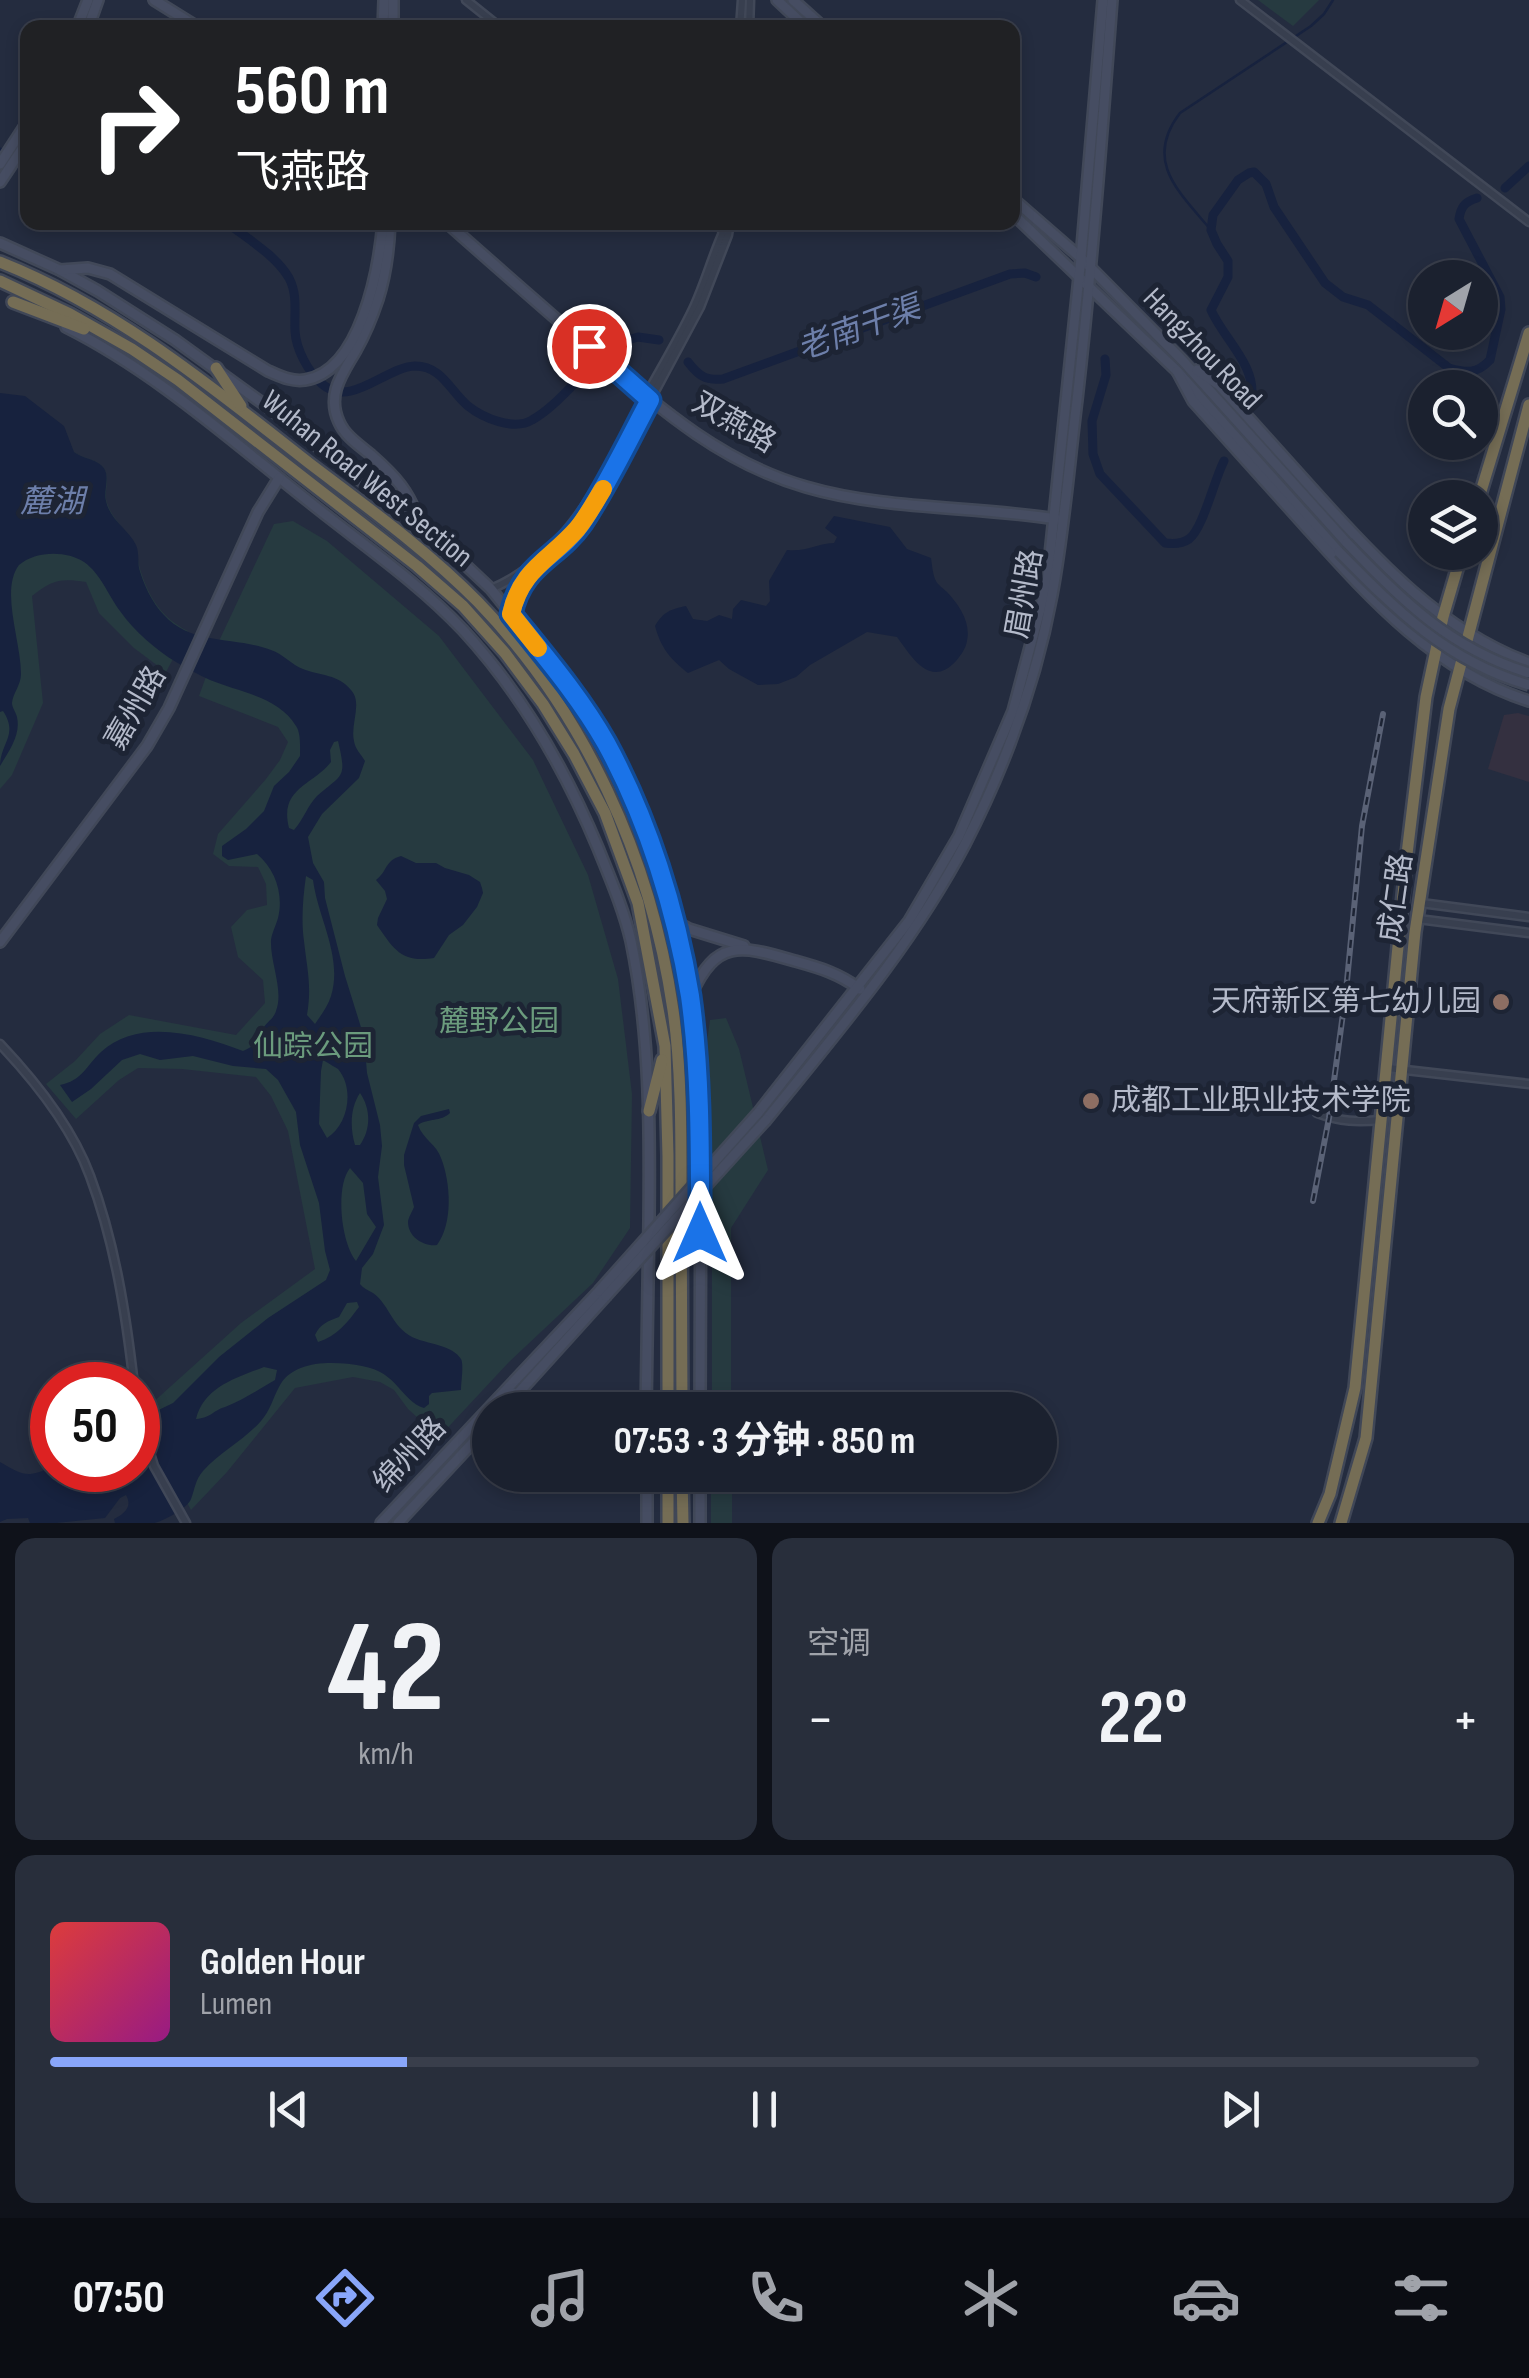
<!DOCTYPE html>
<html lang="zh">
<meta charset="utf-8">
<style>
body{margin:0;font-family:"Sofia Sans Condensed","Noto Sans SC",sans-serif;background:#282e3b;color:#f1f3f6;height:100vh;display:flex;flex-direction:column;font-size:38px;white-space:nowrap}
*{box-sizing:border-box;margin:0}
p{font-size:32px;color:#a0a3aa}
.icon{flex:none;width:55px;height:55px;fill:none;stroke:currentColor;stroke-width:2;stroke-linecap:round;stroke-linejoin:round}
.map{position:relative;height:1523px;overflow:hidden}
.drawer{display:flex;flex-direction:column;gap:15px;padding:15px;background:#0f121a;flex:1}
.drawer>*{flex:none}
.top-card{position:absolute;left:20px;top:20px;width:1000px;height:210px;border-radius:20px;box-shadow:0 5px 15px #0003,0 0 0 2px #393e4b;background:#202124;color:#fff;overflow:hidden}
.needle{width:65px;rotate:217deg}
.tools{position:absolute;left:1408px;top:260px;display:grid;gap:20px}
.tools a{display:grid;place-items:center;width:90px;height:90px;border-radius:50%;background:#1b212f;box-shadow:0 5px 15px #0003,0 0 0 2px #393e4b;font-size:50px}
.speed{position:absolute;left:30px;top:1362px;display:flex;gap:20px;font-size:50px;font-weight:700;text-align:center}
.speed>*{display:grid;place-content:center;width:130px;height:130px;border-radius:50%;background:#1b212f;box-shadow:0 5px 15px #0003,0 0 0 2px #393e4b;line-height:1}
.speed .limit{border:15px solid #d22;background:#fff;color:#111}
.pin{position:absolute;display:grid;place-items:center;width:85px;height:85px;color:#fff;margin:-42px;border:5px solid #fff;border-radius:50%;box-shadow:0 2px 10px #0007}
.me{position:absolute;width:110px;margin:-55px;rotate:0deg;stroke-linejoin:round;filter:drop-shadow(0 0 8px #0008)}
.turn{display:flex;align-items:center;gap:35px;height:210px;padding:0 50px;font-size:45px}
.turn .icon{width:130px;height:130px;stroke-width:2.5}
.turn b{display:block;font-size:70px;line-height:85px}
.big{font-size:75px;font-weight:700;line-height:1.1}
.drawer .tile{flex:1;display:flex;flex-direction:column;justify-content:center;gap:15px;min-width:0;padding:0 35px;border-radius:20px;background:#282e3b}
.drawer .dial{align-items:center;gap:0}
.dial b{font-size:130px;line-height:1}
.song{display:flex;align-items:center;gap:30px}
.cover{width:120px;height:120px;border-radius:15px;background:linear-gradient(135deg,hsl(0 70% 55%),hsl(310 70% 35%))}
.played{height:10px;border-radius:5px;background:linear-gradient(90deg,#89a6fa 25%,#393e4b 25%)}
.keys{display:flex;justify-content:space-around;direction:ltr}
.heat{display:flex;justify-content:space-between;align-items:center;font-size:55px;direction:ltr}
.drawer .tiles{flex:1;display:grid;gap:15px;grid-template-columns:1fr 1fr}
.tile:last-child{grid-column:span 2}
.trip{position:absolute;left:472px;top:1392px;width:585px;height:100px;border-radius:50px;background:#1b212f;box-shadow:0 5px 15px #0003,0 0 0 2px #393e4b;font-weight:700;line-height:100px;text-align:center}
.menu{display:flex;height:160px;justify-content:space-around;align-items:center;background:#0b0d13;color:#a0a3aa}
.menu .icon{width:70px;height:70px}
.menu .on{color:#89a6fa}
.menu b{font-size:45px;color:#f1f3f6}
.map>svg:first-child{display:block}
.medical{fill:#343040}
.green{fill:#263a40}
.water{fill:#17223e;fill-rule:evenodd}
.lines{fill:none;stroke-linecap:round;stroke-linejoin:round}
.stream{stroke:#17223e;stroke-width:2.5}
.canal{stroke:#17223e;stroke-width:9}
.street-casing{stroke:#414858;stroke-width:11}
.secondary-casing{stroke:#414858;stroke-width:14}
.highway-casing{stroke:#404757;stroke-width:16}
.street{stroke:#383f4f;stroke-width:6}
.secondary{stroke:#464d62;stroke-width:9}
.highway{stroke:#756d55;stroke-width:11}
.rail-casing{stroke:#5a6276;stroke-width:6}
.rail{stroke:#1d2434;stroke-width:2.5;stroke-dasharray:8;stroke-linecap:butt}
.secondary-bridge-casing{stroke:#414858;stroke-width:14;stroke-linecap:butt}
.secondary-bridge{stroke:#464d62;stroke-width:9}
.route-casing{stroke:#114b97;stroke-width:25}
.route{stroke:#1a73e8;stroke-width:18}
.slow{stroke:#f59e0b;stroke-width:18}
.education-dot{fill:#8d6e63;stroke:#1d2434;stroke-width:4}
.labels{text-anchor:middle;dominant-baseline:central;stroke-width:10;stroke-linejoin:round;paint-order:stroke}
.street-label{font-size:30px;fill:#b4baca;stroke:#1d2434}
.poi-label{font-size:30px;fill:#b4baca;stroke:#1d2434;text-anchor:end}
.park-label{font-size:30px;fill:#6b9b7d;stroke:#1d2434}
.water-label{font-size:32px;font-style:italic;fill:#6d7faa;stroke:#1d2434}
</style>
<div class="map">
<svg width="1529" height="1523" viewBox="0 0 1529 1523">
<rect width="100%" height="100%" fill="#242c3f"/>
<!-- medical -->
<path class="medical" d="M 1518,713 L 1529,716 L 1529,782 L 1488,769 L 1504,715 Z"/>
<!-- green -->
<g class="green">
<path d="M 1258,0 L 1319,0 L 1293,26 Z"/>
<path d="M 74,452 C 82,458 95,459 102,466 C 112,476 103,491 107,503 C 112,519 125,528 133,542 C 139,550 137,562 141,572 C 149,598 163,619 188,631 L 166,672 L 134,648 L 99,613 L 86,582 C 60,578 52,580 32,596 L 43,703 L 12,775 L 0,789 L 0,557 Z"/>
<path d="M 293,521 L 327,541 L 439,636 L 533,760 L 588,875 L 618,979 L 632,1094 L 630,1228 L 593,1283 L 509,1362 L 439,1437 L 408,1409 L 394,1390 L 380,1382 L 353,1377 L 295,1388 L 227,1472 L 191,1510 L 176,1482 L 151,1415 L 150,1405 L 241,1323 L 315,1269 L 288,1131 L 271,1096 L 256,1077 L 182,1069 L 138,1068 L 119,1080 L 76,1119 L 46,1084 L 75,1061 L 100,1034 L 129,1015 L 236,1035 L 265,1003 L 263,980 L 238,957 L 231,927 L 247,910 L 267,905 L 266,884 L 258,867 L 229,866 L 213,854 L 218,834 L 266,779 L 280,760 L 288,742 L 278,727 L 199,696 L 219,641 L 274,524 Z"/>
<path d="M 726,1018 L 739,1049 L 768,1170 L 731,1228 L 731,1410 L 712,1410 L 712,1249 L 707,1042 L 710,1020 Z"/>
<rect x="711" y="1475" width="21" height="48"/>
</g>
<!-- water -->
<g class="water">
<path d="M 0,393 L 25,396 L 64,426 L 74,452 C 82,458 94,459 101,465 C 112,474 103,489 106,501 C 110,520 129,530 136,545 C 139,551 138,561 139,568 C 143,583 152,603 164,615 C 192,646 235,636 271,650 C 283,654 292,665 303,669 C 321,676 338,674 351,690 C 363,703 350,724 354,741 C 355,749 361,754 365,761 L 359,778 L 322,814 L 308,837 L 313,863 L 324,882 L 325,898 L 345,976 L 364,1037 L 367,1073 L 380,1125 L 382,1146 L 378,1177 L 384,1225 L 373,1254 L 362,1268 L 360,1284 C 363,1288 368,1290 373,1293 C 391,1306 392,1330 417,1339 C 430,1344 453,1346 461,1359 C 464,1364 461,1382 461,1390 L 432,1393 L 429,1396 L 429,1404 L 424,1408 C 401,1401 398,1372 362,1366 C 335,1361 293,1359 279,1387 C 273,1398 270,1411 261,1421 C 244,1440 220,1452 203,1471 C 195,1480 195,1489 191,1499 C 188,1508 162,1522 154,1523 C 141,1523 127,1523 115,1523 L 114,1519 C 124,1514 133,1507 126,1495 L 120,1498 L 105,1518 L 56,1523 L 30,1523 L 28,1518 L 7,1519 L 0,1522 L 0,1462 C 24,1476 27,1478 52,1467 L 52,1470 L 138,1470 L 138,1420 L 173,1403 L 219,1357 L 268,1318 L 326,1280 L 330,1270 L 325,1251 L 319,1203 L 300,1145 L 296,1112 L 278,1080 L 266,1069 L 233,1066 L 193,1056 L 160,1060 L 140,1054 L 122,1060 L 91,1089 L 72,1102 L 60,1085 C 83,1080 85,1067 101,1052 C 140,1017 200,1035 243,1051 C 255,1046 258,1041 263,1029 C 267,1021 273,1020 276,1011 C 284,990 270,963 271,940 C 272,933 276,925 278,918 C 284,894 275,869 257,854 L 228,860 L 222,856 L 222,846 L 246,829 L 264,811 L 274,786 L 289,772 L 300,756 C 300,747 301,733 296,726 C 279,697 239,692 210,680 C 199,675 187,668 176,662 C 156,650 134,631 120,611 C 108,595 101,574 84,562 C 66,550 35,551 19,565 C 0,590 21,641 21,674 C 21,685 13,693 12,703 C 12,708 16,712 17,717 C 21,735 9,751 0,766 C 0,743 19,735 3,711 L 0,712 ZM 338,741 C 347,779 343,773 317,796 C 308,805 303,820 294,830 L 289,828 C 279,788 312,786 331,762 L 330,750 L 334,742 ZM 306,876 L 313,880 C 318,918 343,957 331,996 C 328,1006 321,1015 315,1024 L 307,1015 C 312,986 307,969 304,941 C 301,920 303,897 306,876 ZM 323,1060 C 325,1061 336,1068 338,1069 C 355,1089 348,1125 327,1138 L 319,1124 L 321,1071 ZM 360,1093 C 371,1109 371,1129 360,1145 L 355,1145 C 350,1128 350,1108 360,1093 ZM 350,1168 L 363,1183 L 367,1214 L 376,1227 L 356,1261 C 341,1242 335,1187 350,1168 ZM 357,1302 L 359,1307 C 347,1323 337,1336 318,1342 L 315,1335 C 320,1324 328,1321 339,1317 L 347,1303 ZM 264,1367 L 277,1370 L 275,1380 C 258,1390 243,1400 225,1407 C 212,1411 211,1418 196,1419 C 204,1387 236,1378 264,1367 Z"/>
<path d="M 834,516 L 890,527 L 907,549 L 931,558 C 932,565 933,576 936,581 C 936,583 946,591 947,592 C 959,605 971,622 967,641 C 966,648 961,655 956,661 C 930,689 912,657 897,637 L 867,632 L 810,665 L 796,677 L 778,684 L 758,685 L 729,669 L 719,660 L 688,673 C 670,659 661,648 655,626 C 663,612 671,609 686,606 L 693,619 L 707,621 L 719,615 L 732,619 L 733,609 L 741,600 L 766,606 L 770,601 L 769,581 L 787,550 C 808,552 814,544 834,543 L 837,537 L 825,528 Z"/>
<path d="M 401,856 L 416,863 L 436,863 L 445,868 L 469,875 L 480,882 L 482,888 L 483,893 L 477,907 L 463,925 L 449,935 L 434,958 C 402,963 394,950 377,925 L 378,918 L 387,899 L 385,891 L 376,880 C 388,871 384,861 401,856 Z"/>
<path d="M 449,1109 L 450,1113 C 441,1122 428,1118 418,1125 C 423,1139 437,1145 441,1158 C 451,1183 453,1224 437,1245 C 424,1247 408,1237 408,1222 C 408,1218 413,1210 414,1207 L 404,1165 L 404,1155 L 414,1123 L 421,1116 Z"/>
</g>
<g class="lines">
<!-- stream -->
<path class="stream" d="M 1211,230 C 1179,192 1143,161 1180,113 L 1311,26 L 1324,14 L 1333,0"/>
<!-- canal -->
<g class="canal">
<path d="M 0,152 L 28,170"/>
<path d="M 1505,188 L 1529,166"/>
<path d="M 226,222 C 246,238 276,255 289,278 C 298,295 294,312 295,331 C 296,349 308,372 322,384 C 351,409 385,367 415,366 C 442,366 450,391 468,406 C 483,418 514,431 532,420 C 552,409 568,389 584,374"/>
<path d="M 614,344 L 638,337 L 659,340"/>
<path d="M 1105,359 L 1106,375 L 1092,421 L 1093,454 L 1100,474 L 1165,543 C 1173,544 1182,544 1189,539 C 1203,529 1214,480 1224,461"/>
<path d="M 688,362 C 698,375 705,381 723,379 L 1010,274 L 1025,273 L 1036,277"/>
<path d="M 1251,399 C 1258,367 1223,338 1211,310 L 1228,277 L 1228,261 L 1217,244 L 1211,230 L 1213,215 L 1238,180 L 1249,173 L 1254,172 L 1266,184 L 1274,207 L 1325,283 L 1343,297 L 1368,305 L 1449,368 C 1466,373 1477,374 1490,360 L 1501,309 L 1500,297 L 1459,219 C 1461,206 1465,202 1477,198"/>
</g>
<!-- street casing -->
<g class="street-casing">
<g id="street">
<path d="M 466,0 L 501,28"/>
<path d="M 1240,0 L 1529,222"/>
<path d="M 740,28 L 742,0"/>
<path d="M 749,28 L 750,0"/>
<path d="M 491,589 C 570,556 605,472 643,401 C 660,370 679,339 694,307 C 705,283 712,258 722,235 L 724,222"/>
<path d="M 511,614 L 522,583 L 578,528 L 599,496 L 700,307 L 728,235 L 730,222"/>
<path d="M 1421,903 L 1529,917"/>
<path d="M 1418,919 L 1529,933"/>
<path d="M 0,1044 C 35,1081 72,1127 90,1176 C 115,1243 126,1314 134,1385"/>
<path d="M 1388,1068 L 1529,1084"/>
<path d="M 1317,1113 C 1340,1122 1358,1122 1382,1120"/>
<path d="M 138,1414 L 154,1466 L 186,1523"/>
</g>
</g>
<!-- secondary casing -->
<g class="secondary-casing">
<g id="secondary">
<path d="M 154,0 L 199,28"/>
<path d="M 777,0 L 807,28"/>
<path d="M 793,0 L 824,28"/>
<path d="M 77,28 L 88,0"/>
<path d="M 88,28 L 98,0"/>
<path d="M 383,28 L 384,0"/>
<path d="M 393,28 L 393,0"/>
<path d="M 0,164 L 28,121"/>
<path d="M 0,182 L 28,140"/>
<path d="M 1012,198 L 1081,258 L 1182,360 L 1347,543"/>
<path d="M 1012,213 L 1177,371 L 1339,552"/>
<path d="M 390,222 C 389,249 386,274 378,299 C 372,317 365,334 356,350 C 343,373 326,394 339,422 C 345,436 359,445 371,455 C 396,477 409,491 420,524"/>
<path d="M 446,222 C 492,263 538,303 584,343 C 653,402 716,461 806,487 C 884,510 975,506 1056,519"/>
<path d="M 0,243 L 60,270 L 98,291 L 175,340 L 269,408 L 457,557 L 491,589 L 511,614 L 560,676 L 604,741 L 628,788 L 651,846 L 674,921 L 690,997 L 701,1127 L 700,1410"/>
<path d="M 60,270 L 88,268 L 110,274 L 268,371 C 280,376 291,382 305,380 C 361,371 379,269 383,222"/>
<path d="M 66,327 C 156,372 233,442 312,504 C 362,544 419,583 463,630 C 522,694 565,769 598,848 C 610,878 624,910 631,941 C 650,1032 650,1128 649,1220 C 648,1284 647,1347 646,1410"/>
<path d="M 1197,370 L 1219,385 C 1251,421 1284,457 1316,493 C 1377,561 1442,631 1529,663"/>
<path d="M 1177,371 L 1193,401 C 1231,443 1269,486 1307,528 C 1371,599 1435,671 1529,701"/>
<path d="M 674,921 L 689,929 L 744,946"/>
<path d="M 0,942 L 147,746 L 169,708 L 258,512 L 279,478"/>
<path d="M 691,995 C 717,937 742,946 795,961 C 820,968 838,973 860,989"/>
<path d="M 758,1113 L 909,921 L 959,836 L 1013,711 L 1047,583 L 1081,258 L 1103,0"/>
<path d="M 766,1120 C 837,1032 912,945 965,844 C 1005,766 1036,682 1052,595 C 1064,531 1069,465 1077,400 C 1092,267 1102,134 1112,0"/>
<path d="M 514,1393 L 540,1410"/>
<path d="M 503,1410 L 606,1296"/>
<path d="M 647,1475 L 647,1523"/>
<path d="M 381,1523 L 599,1291"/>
<path d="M 398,1523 L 490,1424"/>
<path d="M 700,1523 L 700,1475"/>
</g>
</g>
<!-- highway casing -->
<g class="highway-casing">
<g id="highway">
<path d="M 0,262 C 116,308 212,387 309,463 C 367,507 427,550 478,602 C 585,713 651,858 673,1010 C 681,1065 681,1128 681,1184 C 681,1259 682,1335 682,1410"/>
<path d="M 0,281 L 70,314 L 132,349 L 178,380 L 417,566 L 463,606 L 505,653 L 543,704 L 574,754 L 605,813 L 638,903 L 665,1046 L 668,1156 L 668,1410"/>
<path d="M 13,302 L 84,329"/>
<path d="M 216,368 L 241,406"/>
<path d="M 1479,498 L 1529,333"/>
<path d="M 649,1111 L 662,1060"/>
<path d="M 668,1475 L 668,1523"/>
<path d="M 682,1475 L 683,1523"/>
<path d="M 1318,1523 L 1330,1494 L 1355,1388 L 1407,854 L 1426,697 L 1443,617 L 1462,552"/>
<path d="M 1341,1523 L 1366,1438 L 1415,932 L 1449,709 L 1529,405"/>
</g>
</g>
<!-- street -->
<use href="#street" class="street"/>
<!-- secondary -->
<use href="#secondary" class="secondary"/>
<!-- highway -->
<use href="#highway" class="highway"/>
<!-- rail casing -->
<g class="rail-casing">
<path id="rail" d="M 1313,1201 L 1329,1118 L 1346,991 L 1362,826 L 1383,714"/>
</g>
<!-- rail -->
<use href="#rail" class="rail"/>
<!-- secondary-bridge casing -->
<g class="secondary-bridge-casing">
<g id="secondary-bridge">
<path d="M 1347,543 C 1402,601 1451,649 1529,673"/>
<path d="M 1339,552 C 1397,611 1447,661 1529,685"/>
<path d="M 599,1291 L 758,1113"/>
<path d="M 606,1296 L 766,1120"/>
</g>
</g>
<!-- secondary-bridge -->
<use href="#secondary-bridge" class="secondary-bridge"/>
</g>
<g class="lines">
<!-- route casing -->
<g class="route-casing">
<path id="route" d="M 589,346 L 650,400 C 628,441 608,484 582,523 C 557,559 522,563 511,614 C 544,655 580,697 606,743 C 648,820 676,910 690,996 C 701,1075 700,1155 700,1233"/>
</g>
<!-- route -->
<use href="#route" class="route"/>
<!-- slow -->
<path class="slow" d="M 538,648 L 511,614 C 521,569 550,560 577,529 C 587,517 595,502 603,489"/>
</g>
<!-- markers -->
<g class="education-dot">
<circle cx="1501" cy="1002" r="10"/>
<circle cx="1091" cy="1101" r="10"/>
</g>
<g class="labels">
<!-- street labels -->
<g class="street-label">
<text transform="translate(1202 349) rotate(46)">Hangzhou Road</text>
<text transform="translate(734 423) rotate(30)">双燕路</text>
<text transform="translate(367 479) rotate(39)">Wuhan Road West Section</text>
<text transform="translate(1025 594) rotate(-80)">眉州路</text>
<text transform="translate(136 708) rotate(-60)">嘉州路</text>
<text transform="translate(1396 898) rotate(-82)">成仁路</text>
<text transform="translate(410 1455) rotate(-47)">绵州路</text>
</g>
<!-- poi labels -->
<g class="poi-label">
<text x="1481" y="1002">天府新区第七幼儿园</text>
<text x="1111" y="1101" text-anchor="start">成都工业职业技术学院</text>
</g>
<!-- park labels -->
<g class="park-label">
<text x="499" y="1022">麓野公园</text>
<text x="313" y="1047">仙踪公园</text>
</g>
<!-- water labels -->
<g class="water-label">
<text transform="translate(859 329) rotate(-20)">老南干渠</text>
<text x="52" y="502">麓湖</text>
</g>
</g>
</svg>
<div class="tools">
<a><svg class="needle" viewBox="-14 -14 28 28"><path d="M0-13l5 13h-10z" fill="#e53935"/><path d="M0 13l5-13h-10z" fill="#a0a3aa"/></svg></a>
<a><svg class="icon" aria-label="search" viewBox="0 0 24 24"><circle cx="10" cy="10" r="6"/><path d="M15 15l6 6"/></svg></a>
<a><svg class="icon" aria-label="layers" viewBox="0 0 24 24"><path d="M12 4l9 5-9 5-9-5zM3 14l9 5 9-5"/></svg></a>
</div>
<div class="speed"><div class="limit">50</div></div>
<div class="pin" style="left:589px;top:346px;background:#d93025"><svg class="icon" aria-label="arrive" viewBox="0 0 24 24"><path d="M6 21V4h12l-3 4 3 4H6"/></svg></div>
<svg class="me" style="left:700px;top:1233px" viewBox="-20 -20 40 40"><path d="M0-17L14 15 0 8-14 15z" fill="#1a73e8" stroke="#fff" stroke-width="4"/></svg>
<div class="trip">07:53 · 3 分钟 · 850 m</div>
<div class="top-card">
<div class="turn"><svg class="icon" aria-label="right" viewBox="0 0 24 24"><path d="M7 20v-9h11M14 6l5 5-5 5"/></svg><div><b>560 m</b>飞燕路</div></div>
</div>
</div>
<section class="drawer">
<div class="tiles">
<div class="tile dial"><b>42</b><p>km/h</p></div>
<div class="tile"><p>空调</p>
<div class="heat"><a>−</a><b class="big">22°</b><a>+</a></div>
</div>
<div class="tile">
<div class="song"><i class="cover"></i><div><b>Golden Hour</b><p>Lumen</p></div></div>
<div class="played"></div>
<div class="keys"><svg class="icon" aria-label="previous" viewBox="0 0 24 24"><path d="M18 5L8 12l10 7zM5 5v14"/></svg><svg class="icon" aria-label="pause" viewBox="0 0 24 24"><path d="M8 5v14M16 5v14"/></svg><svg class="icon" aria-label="next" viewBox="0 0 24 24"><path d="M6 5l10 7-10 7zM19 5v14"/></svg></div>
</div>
</div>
</section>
<nav class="menu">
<b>07:50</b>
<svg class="icon on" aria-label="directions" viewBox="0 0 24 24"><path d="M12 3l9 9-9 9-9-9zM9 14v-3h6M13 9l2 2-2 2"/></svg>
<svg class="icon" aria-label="music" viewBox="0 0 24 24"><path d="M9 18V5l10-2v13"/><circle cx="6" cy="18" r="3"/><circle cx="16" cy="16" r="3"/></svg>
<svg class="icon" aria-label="phone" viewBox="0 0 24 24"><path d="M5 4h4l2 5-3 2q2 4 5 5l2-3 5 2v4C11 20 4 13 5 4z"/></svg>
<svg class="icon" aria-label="climate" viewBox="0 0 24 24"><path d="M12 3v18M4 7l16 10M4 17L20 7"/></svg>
<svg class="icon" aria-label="car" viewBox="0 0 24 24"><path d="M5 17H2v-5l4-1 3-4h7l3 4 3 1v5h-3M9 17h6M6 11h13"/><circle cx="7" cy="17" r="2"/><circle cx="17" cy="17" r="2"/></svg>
<svg class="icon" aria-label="filters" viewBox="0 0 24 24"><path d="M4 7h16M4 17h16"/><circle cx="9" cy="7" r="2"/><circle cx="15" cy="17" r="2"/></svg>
</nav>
